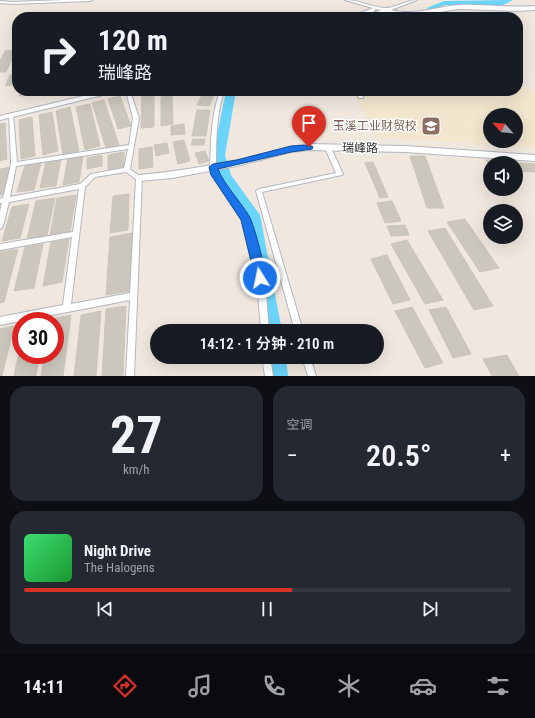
<!DOCTYPE html>
<html lang="zh">
<meta charset="utf-8">
<style>
body{margin:0;font-family:"Roboto Condensed","Noto Sans SC",sans-serif;background:#242831;color:#f1f3f6;height:100vh;display:flex;flex-direction:column;font-size:15px;white-space:nowrap}
*{box-sizing:border-box;margin:0}
p{font-size:13px;color:#9ea1a6}
.icon{flex:none;width:22px;height:22px;fill:none;stroke:currentColor;stroke-width:2;stroke-linecap:round;stroke-linejoin:round}
.map{position:relative;height:376px;overflow:hidden}
.sheet{display:flex;flex-direction:column;gap:10px;padding:10px;background:#0d0f14;flex:1}
.sheet>*{flex:none}
.hud{position:absolute;left:12px;top:12px;width:511px;height:84px;border-radius:16px;box-shadow:0 4px 16px #0002;background:#171b24;color:#f1f3f6;overflow:hidden}
.needle{width:26px;rotate:297deg}
.tools{position:absolute;left:483px;top:108px;display:grid;gap:8px}
.tools a{display:grid;place-items:center;width:40px;height:40px;border-radius:50%;background:#171b24;box-shadow:0 4px 16px #0002;font-size:20px}
.speed{position:absolute;left:12px;top:312px;display:flex;gap:8px;font-size:20px;font-weight:700;text-align:center}
.speed>*{display:grid;place-content:center;width:52px;height:52px;border-radius:50%;background:#171b24;box-shadow:0 4px 16px #0002;line-height:1}
.speed .limit{border:6px solid #d22;background:#fff;color:#111}
.pin{position:absolute;display:grid;place-items:center;width:34px;height:34px;color:#fff;margin:-41px -17px;border-radius:50% 50% 50% 0;rotate:-45deg;box-shadow:0 0 4px #0007}
.pin .icon{rotate:45deg}
.me{position:absolute;width:44px;margin:-22px;rotate:350deg;stroke-linejoin:round;filter:drop-shadow(0 0 3px #0008)}
.turn{display:flex;align-items:center;gap:14px;height:84px;padding:0 20px;font-size:18px}
.turn .icon{width:52px;height:52px;stroke-width:2.5}
.turn b{display:block;font-size:28px;line-height:34px}
.big{font-size:30px;font-weight:600;line-height:1.1}
.sheet .widget{flex:1;display:flex;flex-direction:column;justify-content:center;gap:6px;min-width:0;padding:0 14px;border-radius:16px;background:#242831}
.sheet .dial{align-items:center;gap:0}
.dial b{font-size:52px;line-height:1}
.song{display:flex;align-items:center;gap:12px}
.cover{width:48px;height:48px;border-radius:6px;background:linear-gradient(135deg,hsl(140 70% 55%),hsl(130 70% 35%))}
.played{height:4px;border-radius:2px;background:linear-gradient(90deg,#d93025 55%,#363941 55%)}
.keys{display:flex;justify-content:space-around;direction:ltr}
.heat{display:flex;justify-content:space-between;align-items:center;font-size:22px;direction:ltr}
.sheet .tiles{flex:1;display:grid;gap:10px;grid-template-columns:1fr 1fr}
.widget:last-child{grid-column:span 2}
.trip{position:absolute;left:150px;top:324px;width:234px;height:40px;border-radius:20px;background:#171b24;box-shadow:0 4px 16px #0002;font-weight:600;line-height:40px;text-align:center}
.tab-bar{display:flex;height:64px;justify-content:space-around;align-items:center;background:#090b0e;color:#9ea1a6}
.tab-bar .icon{width:28px;height:28px}
.tab-bar .current{color:#d93025}
.tab-bar b{font-size:18px;color:#f1f3f6}
.map>svg:first-child{display:block}
.education{fill:#f2e6ce;fill-rule:evenodd}
.lines{fill:none;stroke-linecap:round;stroke-linejoin:round}
.river{fill:#6ad4fa;fill-rule:evenodd}
.building{fill:#cbc7bd;stroke:#ccc5b8}
.street-casing{stroke:#b3b6c2;stroke-width:2}
.secondary-casing{stroke:#b3b6c2;stroke-width:2}
.street{fill:#fff;fill-rule:evenodd}
.secondary{fill:#fff;fill-rule:evenodd}
.route{fill:#1a73e8;stroke:#114b97}
.labels{text-anchor:middle;dominant-baseline:central;stroke-width:3;stroke-linejoin:round;paint-order:stroke}
.education-label{font-size:12px;fill:#785e54;stroke:#fff;text-anchor:end}
.street-label{font-size:12px;fill:#2d2d2d;stroke:#fff}
</style>
<div class="map">
<svg width="535" height="376" viewBox="0 0 535 376">
<rect width="100%" height="100%" fill="#f0e8df"/>
<!-- education -->
<path class="education" d="M 518,86 L 535,90 L 535,148 L 377,137 L 355,96 L 354,91 L 518,91 ZM 490,115 L 516,115 L 516,141 L 490,141 Z"/>
<g class="lines">
<!-- river -->
<g class="river">
<path d="M 513,0 L 503,5 L 445,5 L 431,10 L 427,8 L 444,1 Z"/>
<path d="M 226,91 L 236,91 L 225,155 L 231,175 L 260,215 L 282,331 L 264,331 L 246,216 L 218,176 L 213,155 Z"/>
<path d="M 266,357 L 286,357 L 288,376 L 268,376 Z"/>
</g>
</g>
<!-- building -->
<g class="building">
<path d="M 16,50 L 6,72 L 0,72 L 0,61 L 5,51 Z"/>
<path d="M 17,74 L 17,84 L 5,86 L 10,75 Z"/>
<path d="M 21,91 L 33,91 L 32,95 L 19,96 Z"/>
<path d="M 142,91 L 154,91 L 154,127 L 141,128 Z"/>
<path d="M 204,91 L 216,91 L 209,106 L 197,105 Z"/>
<path d="M 172,95 L 173,124 L 161,126 L 161,97 Z"/>
<path d="M 120,96 L 131,126 L 118,129 L 108,99 Z"/>
<path d="M 104,100 L 119,145 L 106,148 L 92,103 Z"/>
<path d="M 90,104 L 100,146 L 85,150 L 76,107 Z"/>
<path d="M 70,107 L 79,151 L 63,155 L 56,111 Z"/>
<path d="M 197,110 L 210,110 L 206,136 L 192,136 Z"/>
<path d="M 52,112 L 58,151 L 43,155 L 39,115 Z"/>
<path d="M 32,117 L 35,156 L 21,159 L 19,120 Z"/>
<path d="M 5,123 L 7,159 L 0,161 L 0,124 Z"/>
<path d="M 184,124 L 185,134 L 171,135 L 171,126 Z"/>
<path d="M 193,139 L 205,139 L 204,145 L 191,145 Z"/>
<path d="M 184,140 L 190,161 L 178,164 L 173,142 Z"/>
<path d="M 167,143 L 169,153 L 156,156 L 154,145 Z"/>
<path d="M 152,147 L 153,167 L 139,169 L 139,149 Z"/>
<path d="M 205,151 L 209,161 L 199,164 L 195,153 Z"/>
<path d="M 124,152 L 124,168 L 108,171 L 108,155 Z"/>
<path d="M 102,155 L 102,166 L 87,169 L 87,158 Z"/>
<path d="M 83,156 L 79,182 L 63,185 L 68,158 Z"/>
<path d="M 410,156 L 425,156 L 444,208 L 427,208 Z"/>
<path d="M 61,159 L 56,186 L 40,188 L 46,161 Z"/>
<path d="M 486,160 L 535,164 L 535,172 L 516,171 L 516,163 L 490,163 L 490,168 Z"/>
<path d="M 373,162 L 388,197 L 380,198 L 365,163 Z"/>
<path d="M 41,163 L 34,190 L 17,192 L 25,165 Z"/>
<path d="M 11,167 L 4,195 L 0,195 L 0,169 Z"/>
<path d="M 129,194 L 128,230 L 110,233 L 113,196 Z"/>
<path d="M 76,195 L 70,232 L 50,235 L 57,198 Z"/>
<path d="M 55,198 L 47,236 L 27,239 L 36,201 Z"/>
<path d="M 392,201 L 401,221 L 385,223 L 377,203 Z"/>
<path d="M 29,204 L 20,238 L 2,241 L 12,207 Z"/>
<path d="M 465,219 L 499,268 L 480,272 L 447,222 Z"/>
<path d="M 405,225 L 409,235 L 391,236 L 387,226 Z"/>
<path d="M 445,228 L 493,306 L 474,310 L 428,231 Z"/>
<path d="M 132,233 L 130,291 L 106,295 L 110,237 Z"/>
<path d="M 69,239 L 62,282 L 43,286 L 51,242 Z"/>
<path d="M 407,240 L 443,300 L 425,304 L 391,244 Z"/>
<path d="M 43,244 L 34,288 L 14,291 L 25,247 Z"/>
<path d="M 18,249 L 4,302 L 0,303 L 0,252 Z"/>
<path d="M 387,255 L 410,300 L 393,304 L 371,259 Z"/>
<path d="M 126,306 L 123,376 L 102,376 L 106,309 Z"/>
<path d="M 412,307 L 443,363 L 425,368 L 395,311 Z"/>
<path d="M 446,307 L 471,354 L 453,358 L 429,310 Z"/>
<path d="M 101,311 L 96,376 L 74,376 L 81,315 Z"/>
<path d="M 71,315 L 63,376 L 41,376 L 45,355 L 55,355 L 55,321 L 51,321 L 51,319 Z"/>
<path d="M 14,326 L 2,376 L 0,376 L 0,329 Z"/>
<path d="M 21,343 L 21,355 L 39,355 L 36,376 L 14,376 Z"/>
<path d="M 507,355 L 519,376 L 492,376 L 483,359 Z"/>
</g>
<g class="lines">
<!-- street casing -->
<g class="street-casing">
<g id="street">
<path d="M 64,0 L 92,0 L 90,1 L 12,4 L 0,3 L 0,1 L 12,2 Z"/>
<path d="M 126,91 L 130,91 L 139,118 L 130,169 L 142,178 L 134,376 L 126,376 L 130,300 L 0,325 L 0,317 L 63,305 L 72,237 L 0,250 L 0,244 L 73,232 L 79,189 L 9,202 L 3,226 L 2,228 L 0,229 L 0,212 L 2,203 L 0,203 L 0,199 L 3,198 L 11,164 L 9,115 L 11,113 L 13,115 L 17,162 L 129,145 L 133,118 ZM 128,149 L 124,168 L 91,174 L 80,184 L 10,197 L 16,166 ZM 126,172 L 136,179 L 130,293 L 71,304 L 85,187 L 95,177 Z"/>
<path d="M 220,91 L 224,91 C 216,116 216,141 216,167 L 217,172 L 249,219 L 262,264 L 266,293 L 269,331 L 261,331 L 258,293 L 254,264 L 243,220 L 211,172 L 210,167 C 211,141 211,116 220,91 Z"/>
<path d="M 355,91 L 359,91 L 363,97 L 363,98 L 359,98 Z"/>
<path d="M 403,91 L 407,91 L 408,93 L 408,94 L 404,94 Z"/>
<path d="M 328,146 L 331,148 L 343,174 L 342,175 L 262,192 L 303,331 L 295,331 L 256,191 L 259,189 L 336,173 L 325,148 Z"/>
<path d="M 262,357 L 270,357 L 273,376 L 265,376 Z"/>
<path d="M 302,357 L 310,357 L 316,376 L 308,376 Z"/>
</g>
</g>
<!-- secondary casing -->
<g class="secondary-casing">
<g id="secondary">
<path d="M 345,0 C 359,0 371,7 384,8 C 394,9 406,0 417,0 L 391,10 C 414,16 435,7 458,5 C 484,4 509,8 535,6 L 535,10 L 518,11 L 458,9 L 415,16 L 400,16 L 386,12 L 372,17 L 364,17 L 381,10 L 375,9 L 375,11 L 358,17 L 350,17 L 373,8 Z"/>
<path d="M 104,91 L 116,91 L 115,92 L 0,120 L 0,116 Z"/>
<path d="M 309,144 L 405,146 L 535,155 L 535,161 L 405,152 L 309,150 L 291,152 L 237,166 L 172,178 L 139,181 L 135,178 L 139,175 C 172,172 204,167 237,160 C 261,155 284,147 309,144 Z"/>
</g>
</g>
<!-- street -->
<use href="#street" class="street"/>
<!-- secondary -->
<use href="#secondary" class="secondary"/>
</g>
<!-- route -->
<path class="route" d="M 309,145 L 313,147 L 312,149 L 291,152 L 218,169 C 223,183 241,202 249,216 C 254,224 268,274 264,282 L 260,283 L 256,282 L 241,220 L 211,175 L 209,167 L 213,164 L 237,160 L 291,146 Z"/>
<!-- icons -->
<defs>
<g id="school-square" transform="scale(1)"><rect x="-9" y="-9" width="18" height="18" rx="4" fill="#8d6e63" stroke="#fff"/><path d="M0-5L7-2L0 1L-7-2ZM-4 1L0 2.5L4 1V4Q0 6-4 4Z" fill="#fff"/></g>
</defs>
<g fill-rule="evenodd">
<use href="#school-square" x="431" y="126"/>
</g>
<g class="labels">
<!-- education labels -->
<g class="education-label">
<text x="417" y="126">玉溪工业财贸校</text>
</g>
<!-- street labels -->
<g class="street-label">
<text transform="translate(360 148) rotate(1)">瑞峰路</text>
</g>
</g>
</svg>
<div class="tools">
<a><svg class="needle" viewBox="-14 -14 28 28"><path d="M0-13l5 13h-10z" fill="#e53935"/><path d="M0 13l5-13h-10z" fill="#9ea1a6"/></svg></a>
<a><svg class="icon" aria-label="sound" viewBox="0 0 24 24"><path d="M4 9h4l5-4v14l-5-4H4zM17 9q2 3 0 6"/></svg></a>
<a><svg class="icon" aria-label="layers" viewBox="0 0 24 24"><path d="M12 4l9 5-9 5-9-5zM3 14l9 5 9-5"/></svg></a>
</div>
<div class="speed"><div class="limit">30</div></div>
<div class="pin" style="left:309px;top:147px;background:#d93025"><svg class="icon" aria-label="arrive" viewBox="0 0 24 24"><path d="M6 21V4h12l-3 4 3 4H6"/></svg></div>
<svg class="me" style="left:260px;top:278px" viewBox="-20 -20 40 40"><circle r="17" fill="#1a73e8" stroke="#fff" stroke-width="3"/><path d="M0-11L8 9 0 5-8 9z" fill="#fff"/></svg>
<div class="trip">14:12 · 1 分钟 · 210 m</div>
<div class="hud">
<div class="turn"><svg class="icon" aria-label="right" viewBox="0 0 24 24"><path d="M7 20v-9h11M14 6l5 5-5 5"/></svg><div><b>120 m</b>瑞峰路</div></div>
</div>
</div>
<section class="sheet">
<div class="tiles">
<div class="widget dial"><b>27</b><p>km/h</p></div>
<div class="widget"><p>空调</p>
<div class="heat"><a>−</a><b class="big">20.5°</b><a>+</a></div>
</div>
<div class="widget">
<div class="song"><i class="cover"></i><div><b>Night Drive</b><p>The Halogens</p></div></div>
<div class="played"></div>
<div class="keys"><svg class="icon" aria-label="previous" viewBox="0 0 24 24"><path d="M18 5L8 12l10 7zM5 5v14"/></svg><svg class="icon" aria-label="pause" viewBox="0 0 24 24"><path d="M8 5v14M16 5v14"/></svg><svg class="icon" aria-label="next" viewBox="0 0 24 24"><path d="M6 5l10 7-10 7zM19 5v14"/></svg></div>
</div>
</div>
</section>
<nav class="tab-bar">
<b>14:11</b>
<svg class="icon current" aria-label="directions" viewBox="0 0 24 24"><path d="M12 3l9 9-9 9-9-9zM9 14v-3h6M13 9l2 2-2 2"/></svg>
<svg class="icon" aria-label="music" viewBox="0 0 24 24"><path d="M9 18V5l10-2v13"/><circle cx="6" cy="18" r="3"/><circle cx="16" cy="16" r="3"/></svg>
<svg class="icon" aria-label="phone" viewBox="0 0 24 24"><path d="M5 4h4l2 5-3 2q2 4 5 5l2-3 5 2v4C11 20 4 13 5 4z"/></svg>
<svg class="icon" aria-label="climate" viewBox="0 0 24 24"><path d="M12 3v18M4 7l16 10M4 17L20 7"/></svg>
<svg class="icon" aria-label="car" viewBox="0 0 24 24"><path d="M5 17H2v-5l4-1 3-4h7l3 4 3 1v5h-3M9 17h6M6 11h13"/><circle cx="7" cy="17" r="2"/><circle cx="17" cy="17" r="2"/></svg>
<svg class="icon" aria-label="filters" viewBox="0 0 24 24"><path d="M4 7h16M4 17h16"/><circle cx="9" cy="7" r="2"/><circle cx="15" cy="17" r="2"/></svg>
</nav>
